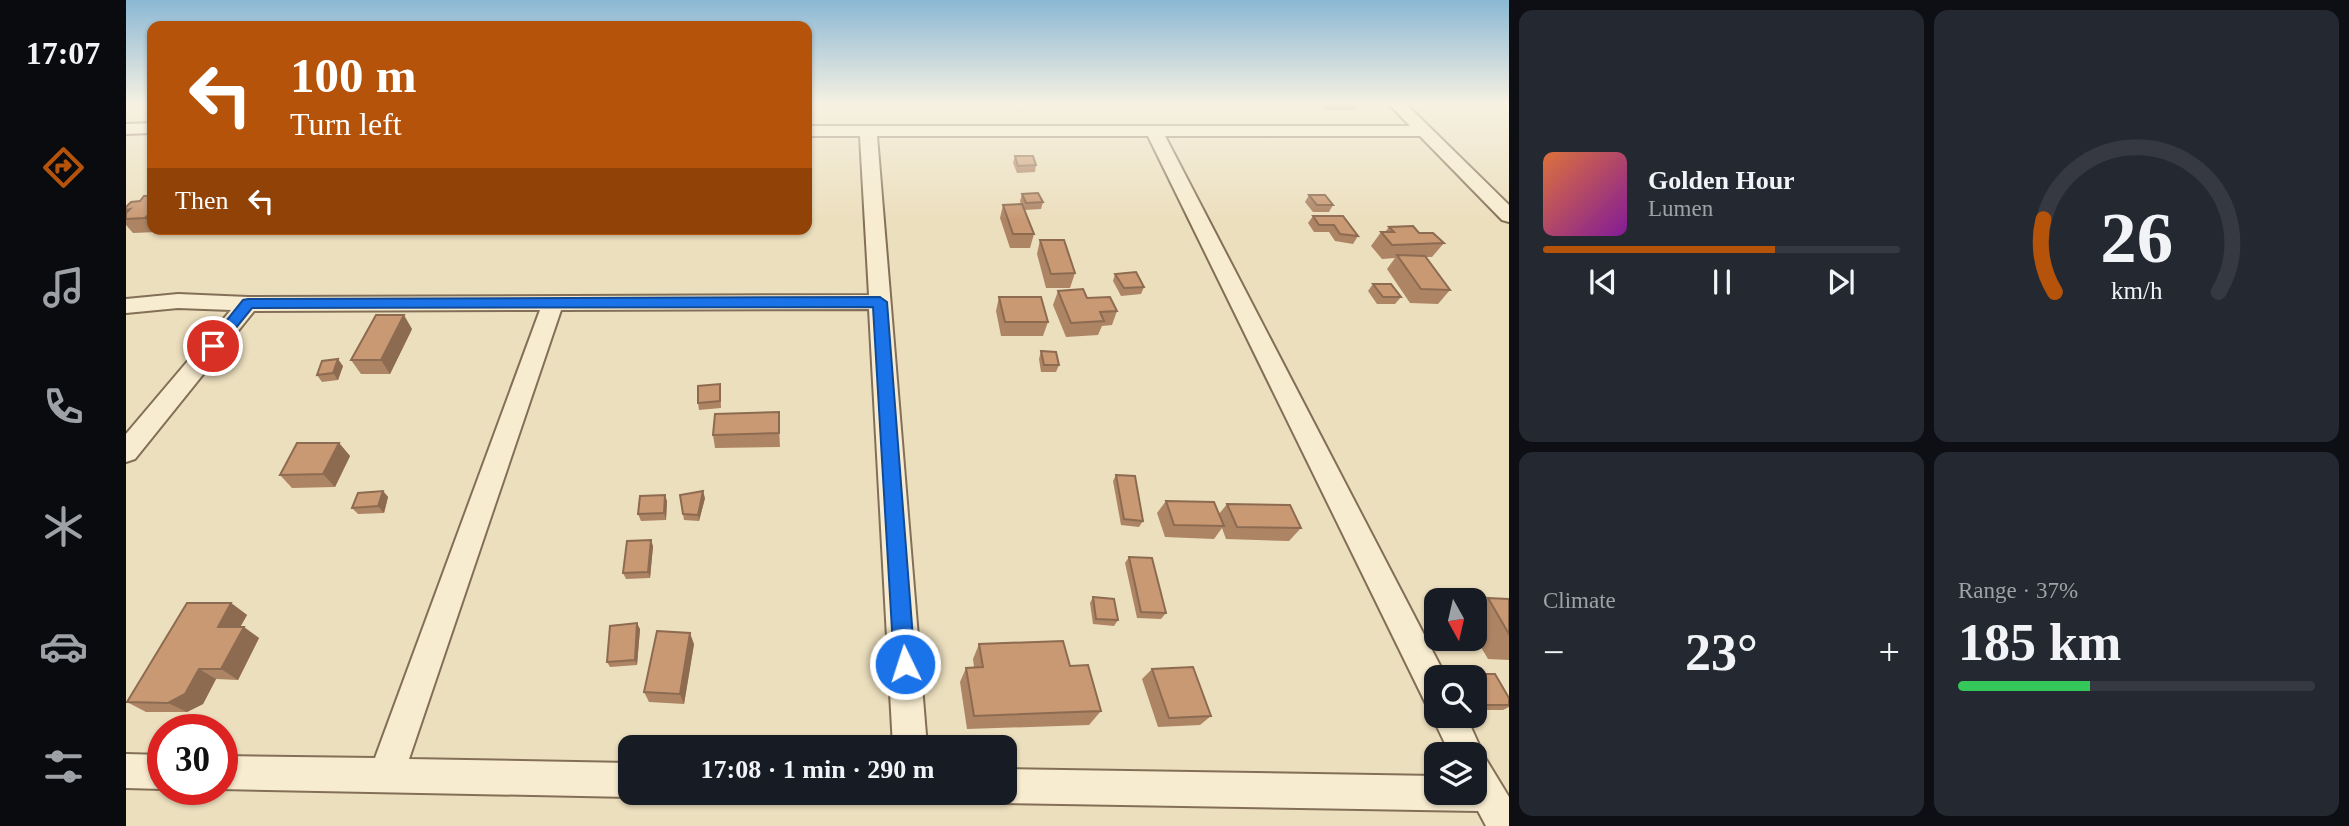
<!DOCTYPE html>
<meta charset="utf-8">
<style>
body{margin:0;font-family:"Times New Roman",serif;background:#242831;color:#f1f3f6;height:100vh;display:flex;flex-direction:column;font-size:26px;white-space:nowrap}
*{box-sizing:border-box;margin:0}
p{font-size:23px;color:#9ea1a6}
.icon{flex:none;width:38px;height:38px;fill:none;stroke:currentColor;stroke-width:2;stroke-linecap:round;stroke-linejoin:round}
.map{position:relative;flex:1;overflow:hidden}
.sheet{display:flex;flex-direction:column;gap:10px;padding:10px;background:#0d0f14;width:840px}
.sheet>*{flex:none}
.guide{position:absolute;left:21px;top:21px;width:665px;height:214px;border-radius:14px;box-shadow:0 2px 5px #0004;background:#b45309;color:#fff;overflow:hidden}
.needle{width:46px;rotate:172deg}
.buttons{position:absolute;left:1298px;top:588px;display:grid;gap:14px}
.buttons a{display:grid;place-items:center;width:63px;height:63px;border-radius:14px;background:#171b24;box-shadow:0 2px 5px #0004;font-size:35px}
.speed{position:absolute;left:21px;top:714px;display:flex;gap:14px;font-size:35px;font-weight:700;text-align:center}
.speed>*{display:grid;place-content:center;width:91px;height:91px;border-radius:50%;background:#171b24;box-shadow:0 2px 5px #0004;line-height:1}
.speed .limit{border:10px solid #d22;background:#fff;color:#111}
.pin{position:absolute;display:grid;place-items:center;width:60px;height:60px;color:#fff;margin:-30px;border:4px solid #fff;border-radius:50%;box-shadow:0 2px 7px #0007}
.me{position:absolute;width:77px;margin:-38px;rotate:356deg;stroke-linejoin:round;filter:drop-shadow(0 0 5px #0008)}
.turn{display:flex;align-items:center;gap:24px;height:147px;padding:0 28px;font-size:32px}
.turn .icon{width:91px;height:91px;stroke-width:2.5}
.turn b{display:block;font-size:49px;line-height:60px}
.then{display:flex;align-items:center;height:66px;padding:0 28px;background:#0003;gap:14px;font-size:26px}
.big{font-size:52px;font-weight:700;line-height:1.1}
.sheet .tile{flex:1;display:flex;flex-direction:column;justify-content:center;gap:10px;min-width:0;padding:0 24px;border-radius:14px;background:#242831}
.sheet .dial{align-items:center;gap:0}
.dial svg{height:182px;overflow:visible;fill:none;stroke:#363941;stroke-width:7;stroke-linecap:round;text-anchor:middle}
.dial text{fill:#f1f3f6;stroke:none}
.song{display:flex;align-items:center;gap:21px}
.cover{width:84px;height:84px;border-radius:10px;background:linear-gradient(135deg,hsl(20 70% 55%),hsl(290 70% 35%))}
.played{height:7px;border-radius:4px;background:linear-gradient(90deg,#b45309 65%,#363941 65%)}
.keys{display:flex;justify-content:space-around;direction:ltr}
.heat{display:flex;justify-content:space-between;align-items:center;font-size:38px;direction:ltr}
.charge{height:10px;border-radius:5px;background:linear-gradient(90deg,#34c759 37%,#363941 0)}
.sheet .tiles{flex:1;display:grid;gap:10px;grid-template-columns:repeat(2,1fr)}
.trip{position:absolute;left:492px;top:735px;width:399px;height:70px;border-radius:14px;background:#171b24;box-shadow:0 2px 5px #0004;font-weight:700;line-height:70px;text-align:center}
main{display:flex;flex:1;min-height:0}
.tabs{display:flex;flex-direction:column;width:126px;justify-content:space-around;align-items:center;background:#090b0e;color:#9ea1a6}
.tabs .icon{width:49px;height:49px}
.tabs .current{color:#b45309}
.tabs b{font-size:32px;color:#f1f3f6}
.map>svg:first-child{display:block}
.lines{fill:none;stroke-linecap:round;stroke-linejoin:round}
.minor-casing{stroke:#836f57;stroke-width:4}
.minor{fill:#f7ecd0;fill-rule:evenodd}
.wall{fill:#ad8464}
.shaded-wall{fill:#8d6b51}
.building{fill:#c99974;stroke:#8d6b51;stroke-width:2}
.route{fill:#1a73e8;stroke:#114b97;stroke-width:2}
</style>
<main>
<nav class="tabs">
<b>17:07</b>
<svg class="icon current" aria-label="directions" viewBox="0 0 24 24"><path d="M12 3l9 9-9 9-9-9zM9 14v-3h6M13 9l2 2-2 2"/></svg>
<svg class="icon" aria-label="music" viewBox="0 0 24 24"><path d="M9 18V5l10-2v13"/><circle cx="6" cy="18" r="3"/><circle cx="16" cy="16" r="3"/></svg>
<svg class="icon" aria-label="phone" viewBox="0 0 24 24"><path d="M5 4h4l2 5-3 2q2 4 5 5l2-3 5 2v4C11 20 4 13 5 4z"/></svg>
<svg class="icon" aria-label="climate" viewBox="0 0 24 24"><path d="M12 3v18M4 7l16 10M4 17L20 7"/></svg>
<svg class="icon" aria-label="car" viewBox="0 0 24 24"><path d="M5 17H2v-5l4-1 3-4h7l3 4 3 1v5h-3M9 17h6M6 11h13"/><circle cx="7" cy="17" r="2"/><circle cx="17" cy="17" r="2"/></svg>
<svg class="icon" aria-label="filters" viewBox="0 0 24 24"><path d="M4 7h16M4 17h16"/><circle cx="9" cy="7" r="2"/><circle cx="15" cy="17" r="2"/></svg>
</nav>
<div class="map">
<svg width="1383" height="826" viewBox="0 0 1383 826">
<rect width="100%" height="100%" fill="#ecdfbe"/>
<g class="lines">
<!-- minor casing -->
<g class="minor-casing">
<g id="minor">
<path d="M 1263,104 L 1280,104 L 1383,205 L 1383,222 L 1376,220 L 1294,136 L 1039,136 L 1320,677 L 1311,677 L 1311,716 L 1340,716 L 1358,756 L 1383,797 L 1383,826 L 1360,826 L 1352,811 L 878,803 L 866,798 L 863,793 L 878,793 L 878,769 L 1311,776 L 1311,793 L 1349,793 L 1349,754 L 1324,754 L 1306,716 L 1309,708 L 1300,704 L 1022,136 L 751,136 L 801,747 L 767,747 L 743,309 L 435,310 L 283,759 L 504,763 L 504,793 L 515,793 L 504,797 L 94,789 L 96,789 L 96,756 L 249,758 L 414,310 L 128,311 L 9,459 L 0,462 L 0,434 L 105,310 L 52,308 L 0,313 L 0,299 L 52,294 L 122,297 L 743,295 L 734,136 L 681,136 L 681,126 L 1284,126 Z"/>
<path d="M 26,123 L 26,133 L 0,134 L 0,124 Z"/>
<path d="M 0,754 L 37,755 L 37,789 L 0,788 Z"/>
</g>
</g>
<!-- minor -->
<use href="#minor" class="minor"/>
</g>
<!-- wall -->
<g class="wall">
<path d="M 1195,104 L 1232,104 L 1228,110 L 1201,110 Z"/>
<path d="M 889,156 L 910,165 L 909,172 L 891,173 L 887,163 Z"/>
<path d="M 896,194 L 917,202 L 915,209 L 898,210 L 908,234 L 904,248 L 884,248 L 874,218 L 877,205 L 895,204 L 894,201 Z"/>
<path d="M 1183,195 L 1207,205 L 1203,212 L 1187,212 L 1179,202 Z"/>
<path d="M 26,196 L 26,229 L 33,229 L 31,232 L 7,233 L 0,225 L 0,207 Z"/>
<path d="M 1187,216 L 1232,236 L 1227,244 L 1209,241 L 1203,232 L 1188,232 L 1182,223 Z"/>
<path d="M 1263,227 L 1293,233 L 1318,243 L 1306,257 L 1300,257 L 1324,290 L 1312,304 L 1284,303 L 1261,269 L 1269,258 L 1256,259 L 1245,246 L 1255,232 L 1259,232 Z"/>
<path d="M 330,229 L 377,229 L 376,232 L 332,233 Z"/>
<path d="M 914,240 L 949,273 L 944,288 L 920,288 L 911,254 Z"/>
<path d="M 989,274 L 1018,287 L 1015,294 L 995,296 L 987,281 Z"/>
<path d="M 1247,284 L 1275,297 L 1269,304 L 1251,304 L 1242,291 Z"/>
<path d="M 932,291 L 961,298 L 991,311 L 986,325 L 976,326 L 972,335 L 940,337 L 927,305 Z"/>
<path d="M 873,297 L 922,322 L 917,336 L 875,336 L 870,311 Z"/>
<path d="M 286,329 L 264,374 L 235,374 L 225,360 Z"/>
<path d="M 915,351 L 933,365 L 930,372 L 915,372 L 913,359 Z"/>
<path d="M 217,366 L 212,380 L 196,382 L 191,375 Z"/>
<path d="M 594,384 L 595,408 L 573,410 L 572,403 Z"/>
<path d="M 653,426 L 654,447 L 589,448 L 587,435 Z"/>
<path d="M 213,443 L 224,456 L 209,487 L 166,488 L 154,475 Z"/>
<path d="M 990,475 L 1017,521 L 1013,527 L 995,525 L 987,481 Z"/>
<path d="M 257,491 L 262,497 L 258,513 L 232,514 L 226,508 Z"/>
<path d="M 579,498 L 573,521 L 558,520 L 557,514 Z"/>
<path d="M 541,501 L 540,520 L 515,521 L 512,514 Z"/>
<path d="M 1040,501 L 1093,514 L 1101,504 L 1175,528 L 1163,541 L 1100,539 L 1096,528 L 1088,539 L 1039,537 L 1031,513 Z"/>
<path d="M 527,546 L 524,578 L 500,579 L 497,573 Z"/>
<path d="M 1003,557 L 1040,613 L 1035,619 L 1011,618 L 999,563 Z"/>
<path d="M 967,597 L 992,620 L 988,626 L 967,624 L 964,603 Z"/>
<path d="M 1362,598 L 1383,599 L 1383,660 L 1362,659 L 1349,637 L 1349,607 Z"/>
<path d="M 105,603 L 121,615 L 114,627 L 133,638 L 112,680 L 90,679 L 77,704 L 61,712 L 20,712 L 1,702 Z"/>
<path d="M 514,629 L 511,665 L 484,667 L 481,662 Z"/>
<path d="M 568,644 L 558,704 L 523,702 L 518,692 Z"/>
<path d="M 853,644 L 944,666 L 975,711 L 963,725 L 841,729 L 834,682 L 840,668 L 848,667 L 847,659 Z"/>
<path d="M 1026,669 L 1085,716 L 1074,725 L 1032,727 L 1016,679 Z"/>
<path d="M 1339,674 L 1369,674 L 1383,698 L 1383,707 L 1377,710 L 1349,710 L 1349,677 L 1333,677 Z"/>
</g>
<!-- shaded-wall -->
<g class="shaded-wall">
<path d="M 684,135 L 684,149 L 681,165 L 681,150 Z"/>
<path d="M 25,212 L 26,213 L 26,226 L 19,218 Z"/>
<path d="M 278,315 L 286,329 L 264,374 L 255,360 Z"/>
<path d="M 212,359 L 217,366 L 212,380 L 207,373 Z"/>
<path d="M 213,443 L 224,456 L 209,487 L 197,474 Z"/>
<path d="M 257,491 L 262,497 L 258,513 L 252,506 Z"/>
<path d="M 577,491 L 579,498 L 573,521 L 572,515 Z"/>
<path d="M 539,495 L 541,501 L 540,520 L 538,513 Z"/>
<path d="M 525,540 L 527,546 L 524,578 L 522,572 Z"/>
<path d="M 105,603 L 121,615 L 108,638 L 92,627 Z"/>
<path d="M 511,623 L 514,629 L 511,665 L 509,660 Z"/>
<path d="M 118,627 L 133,638 L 112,680 L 95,669 Z"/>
<path d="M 564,633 L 568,644 L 558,704 L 554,694 Z"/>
<path d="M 73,669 L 90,679 L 77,704 L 61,712 L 42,703 Z"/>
</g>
<!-- building -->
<g class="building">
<path d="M 681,135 L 684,135 L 681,150 Z"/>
<path d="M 889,156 L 907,156 L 910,165 L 892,166 Z"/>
<path d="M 912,193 L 917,202 L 900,203 L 896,194 Z"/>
<path d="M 1183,195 L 1199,195 L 1207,205 L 1191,205 Z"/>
<path d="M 18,196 L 26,196 L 26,211 L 19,218 L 0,219 L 0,213 L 4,209 L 0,210 L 0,207 L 5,202 L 14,201 Z"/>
<path d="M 896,204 L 908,234 L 887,234 L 877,205 Z"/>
<path d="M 1187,216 L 1217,216 L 1232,236 L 1214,234 L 1208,225 L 1193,225 Z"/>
<path d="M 1287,226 L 1293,233 L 1307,233 L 1318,243 L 1266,245 L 1255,232 L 1268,232 L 1263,227 Z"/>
<path d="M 914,240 L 938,240 L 949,273 L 925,274 Z"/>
<path d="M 1271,255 L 1299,256 L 1324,290 L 1295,289 Z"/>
<path d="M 1010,272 L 1018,287 L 998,288 L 989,274 Z"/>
<path d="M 1247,284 L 1265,284 L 1275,297 L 1257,297 Z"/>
<path d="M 957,289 L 961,298 L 984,297 L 991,311 L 974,312 L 978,321 L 945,323 L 932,291 Z"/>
<path d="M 873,297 L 915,297 L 922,322 L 879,322 Z"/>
<path d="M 250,315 L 278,315 L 255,360 L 225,360 Z"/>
<path d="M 915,351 L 930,352 L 933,365 L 918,365 Z"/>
<path d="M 212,359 L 207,373 L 191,375 L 196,361 Z"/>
<path d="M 594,384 L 594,401 L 572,403 L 572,386 Z"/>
<path d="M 653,412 L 653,433 L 587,435 L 589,414 Z"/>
<path d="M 171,443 L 213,443 L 197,474 L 154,475 Z"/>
<path d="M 990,475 L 1009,476 L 1017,521 L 998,519 Z"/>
<path d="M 257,491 L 252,506 L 226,508 L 232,493 Z"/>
<path d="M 577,491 L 572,515 L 557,514 L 554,495 Z"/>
<path d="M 539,495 L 538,513 L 512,514 L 514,496 Z"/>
<path d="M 1040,501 L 1088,502 L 1098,526 L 1048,525 Z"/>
<path d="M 1101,504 L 1164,505 L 1175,528 L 1111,527 Z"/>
<path d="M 525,540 L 522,572 L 497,573 L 501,541 Z"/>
<path d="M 1003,557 L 1026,558 L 1040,613 L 1015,612 Z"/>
<path d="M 967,597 L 988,599 L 992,620 L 970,619 Z"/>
<path d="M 1362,598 L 1383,599 L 1383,634 Z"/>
<path d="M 61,603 L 105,603 L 92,627 L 118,627 L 95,669 L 73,669 L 59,694 L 42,703 L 1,702 Z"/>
<path d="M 511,623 L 509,660 L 481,662 L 484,626 Z"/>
<path d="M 531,631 L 564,633 L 554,694 L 518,692 Z"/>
<path d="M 937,641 L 944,666 L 962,665 L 975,711 L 848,716 L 840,668 L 857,667 L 853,644 Z"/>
<path d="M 1067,667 L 1085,716 L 1043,718 L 1026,669 Z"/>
<path d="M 1339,674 L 1369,674 L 1383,698 L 1383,705 L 1356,705 L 1349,692 L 1349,677 L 1341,677 Z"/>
</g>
<!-- sky -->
<linearGradient id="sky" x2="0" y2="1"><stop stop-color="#8bb8d4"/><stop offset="0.47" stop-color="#f6f1e2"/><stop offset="1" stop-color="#f6f1e2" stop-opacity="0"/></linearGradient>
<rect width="1383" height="220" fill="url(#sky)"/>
<!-- route -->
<path class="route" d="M 754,297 L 761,302 L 789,664 L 786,671 L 779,674 L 771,671 L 768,664 L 747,307 L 126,308 L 92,350 L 87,351 L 80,346 L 117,300 L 122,299 Z"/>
</svg>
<div class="buttons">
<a><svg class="needle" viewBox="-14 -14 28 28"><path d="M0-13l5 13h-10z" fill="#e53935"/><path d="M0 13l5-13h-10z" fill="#9ea1a6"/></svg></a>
<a><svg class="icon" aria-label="search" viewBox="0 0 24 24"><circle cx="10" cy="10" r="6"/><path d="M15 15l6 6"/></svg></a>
<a><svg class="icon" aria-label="layers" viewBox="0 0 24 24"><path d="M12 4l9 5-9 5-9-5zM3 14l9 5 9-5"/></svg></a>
</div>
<div class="speed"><div class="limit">30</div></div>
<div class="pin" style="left:87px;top:346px;background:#d93025"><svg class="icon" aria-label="arrive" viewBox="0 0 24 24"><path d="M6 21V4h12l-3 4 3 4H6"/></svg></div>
<svg class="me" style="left:779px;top:664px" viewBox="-20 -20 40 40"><circle r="17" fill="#1a73e8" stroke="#fff" stroke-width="3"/><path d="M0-11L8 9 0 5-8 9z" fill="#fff"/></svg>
<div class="trip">17:08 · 1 min · 290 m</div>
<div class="guide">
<div class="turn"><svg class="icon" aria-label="left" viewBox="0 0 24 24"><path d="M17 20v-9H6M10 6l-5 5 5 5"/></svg><div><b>100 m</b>Turn left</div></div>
<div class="then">Then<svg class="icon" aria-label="left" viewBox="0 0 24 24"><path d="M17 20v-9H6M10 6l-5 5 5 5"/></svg></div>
</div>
</div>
<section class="sheet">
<div class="tiles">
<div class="tile">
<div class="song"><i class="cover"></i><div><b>Golden Hour</b><p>Lumen</p></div></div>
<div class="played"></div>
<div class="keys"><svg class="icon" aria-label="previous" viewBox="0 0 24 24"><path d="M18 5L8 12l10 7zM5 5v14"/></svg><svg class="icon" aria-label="pause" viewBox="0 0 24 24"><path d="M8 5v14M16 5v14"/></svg><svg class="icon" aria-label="next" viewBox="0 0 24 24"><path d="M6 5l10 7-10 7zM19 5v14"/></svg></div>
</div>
<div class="tile dial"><svg viewBox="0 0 100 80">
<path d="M14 69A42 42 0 1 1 86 69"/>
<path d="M14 69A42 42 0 0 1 9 37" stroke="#b45309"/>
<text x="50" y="56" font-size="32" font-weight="700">26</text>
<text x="50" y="72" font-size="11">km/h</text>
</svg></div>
<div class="tile"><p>Climate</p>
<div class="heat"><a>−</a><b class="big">23°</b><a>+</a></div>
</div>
<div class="tile"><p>Range · 37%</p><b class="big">185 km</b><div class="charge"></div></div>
</div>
</section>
</main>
